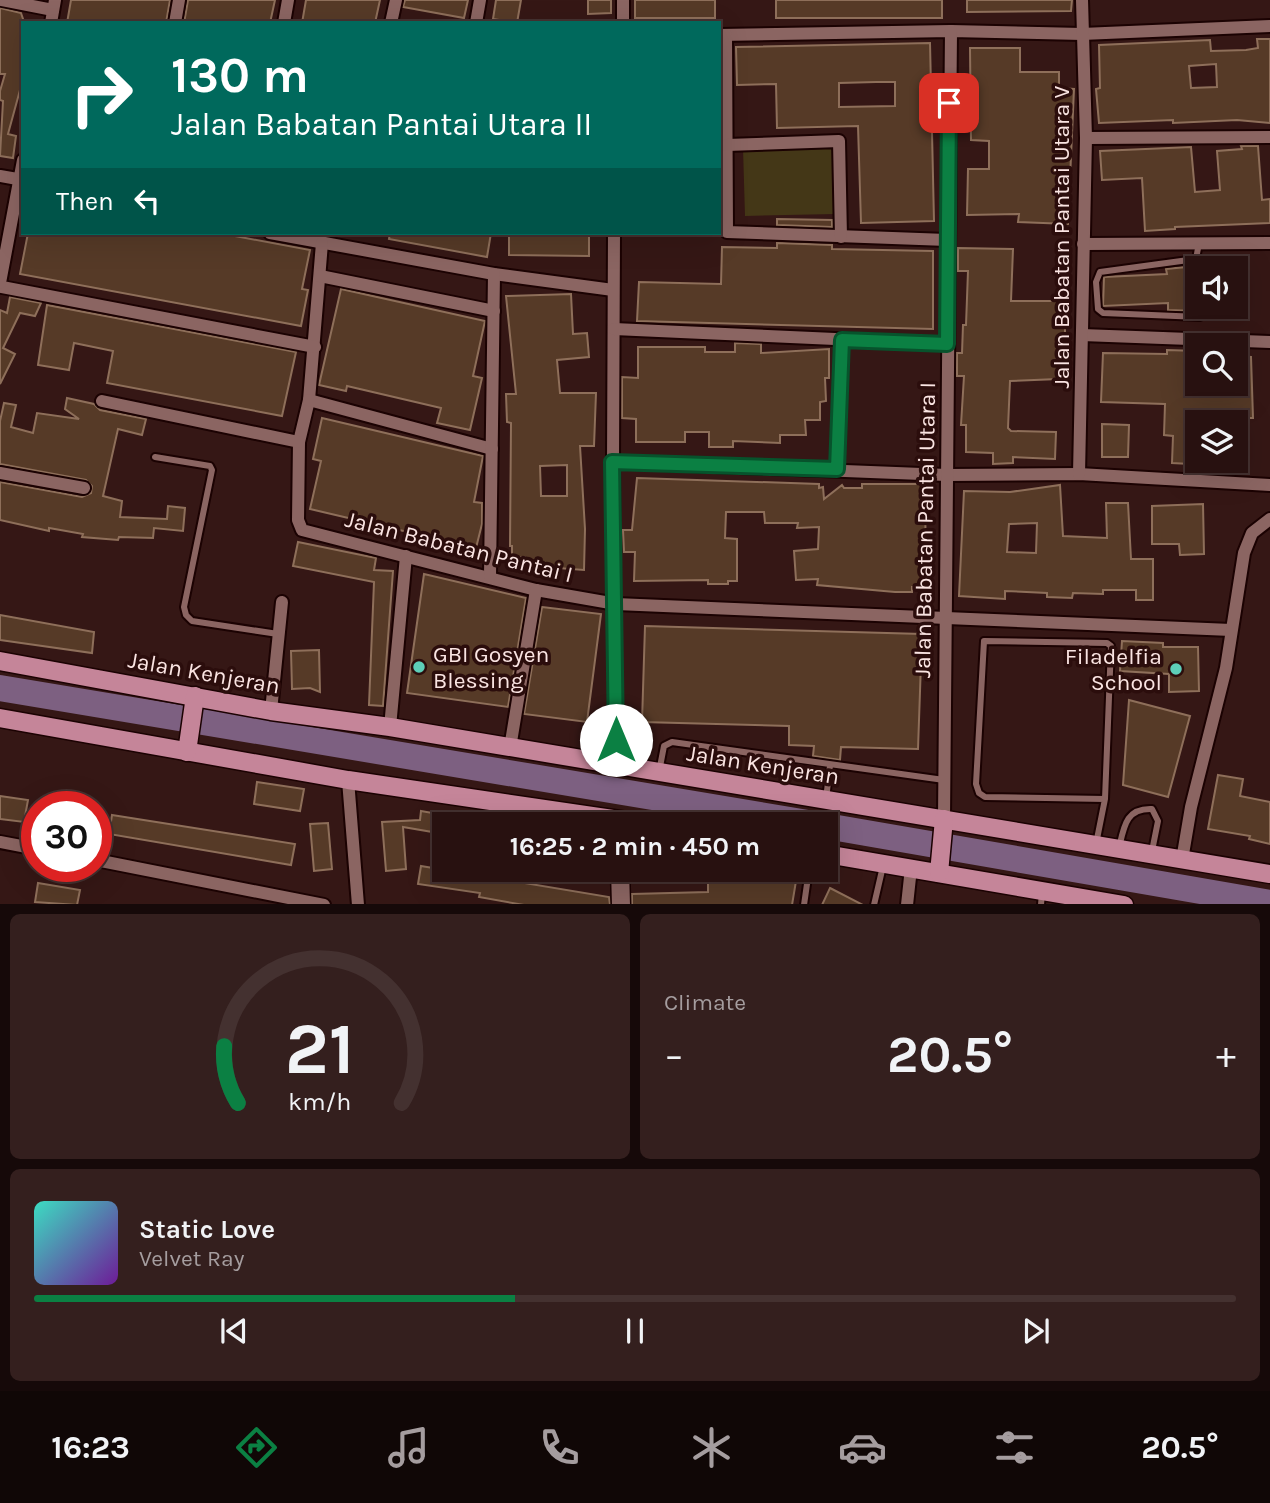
<!DOCTYPE html>
<meta charset="utf-8">
<style>
body{margin:0;font-family:Karla,sans-serif;background:#341f1e;color:#f1f3f6;height:100vh;display:flex;flex-direction:column;font-size:26px;white-space:nowrap}
*{box-sizing:border-box;margin:0}
p{font-size:23px;color:#a59d9f}
.icon{flex:none;width:38px;height:38px;fill:none;stroke:currentColor;stroke-width:2;stroke-linecap:round;stroke-linejoin:round}
.map{position:relative;height:904px;overflow:hidden}
.side{display:flex;flex-direction:column;gap:10px;padding:10px;background:#160909;flex:1}
.side>*{flex:none}
.top-card{position:absolute;left:21px;top:21px;width:700px;height:214px;border-radius:0px;box-shadow:0 7px 28px #0002,0 0 0 2px #443130;background:#00695c;color:#fff;overflow:hidden}
.buttons{position:absolute;left:1185px;top:256px;display:grid;gap:14px}
.buttons a{display:grid;place-items:center;width:63px;height:63px;border-radius:0px;background:#281110;box-shadow:0 7px 28px #0002,0 0 0 2px #443130;font-size:35px}
.speed{position:absolute;left:21px;top:791px;display:flex;gap:14px;font-size:35px;font-weight:700;text-align:center}
.speed>*{display:grid;place-content:center;width:91px;height:91px;border-radius:50%;background:#281110;box-shadow:0 7px 28px #0002,0 0 0 2px #443130;line-height:1}
.speed .limit{border:10px solid #d22;background:#fff;color:#111}
.pin{position:absolute;display:grid;place-items:center;width:60px;height:60px;color:#fff;margin:-30px;border-radius:14px;box-shadow:0 4px 10px #0006}
.me{position:absolute;width:77px;margin:-38px;rotate:0deg;stroke-linejoin:round;filter:drop-shadow(0 0 5px #0008)}
.turn{display:flex;align-items:center;gap:24px;height:147px;padding:0 35px;font-size:32px}
.turn .icon{width:91px;height:91px;stroke-width:2.5}
.turn b{display:block;font-size:49px;line-height:60px}
.then{display:flex;align-items:center;height:66px;padding:0 35px;background:#0003;gap:14px;font-size:26px}
.big{font-size:52px;font-weight:700;line-height:1.1}
.side .widget{flex:1;display:flex;flex-direction:column;justify-content:center;gap:10px;min-width:0;padding:0 24px;border-radius:10px;background:#341f1e}
.side .dial{align-items:center;gap:0}
.dial svg{height:182px;overflow:visible;fill:none;stroke:#443130;stroke-width:7;stroke-linecap:round;text-anchor:middle}
.dial text{fill:#f1f3f6;stroke:none}
.song{display:flex;align-items:center;gap:21px}
.cover{width:84px;height:84px;border-radius:10px;background:linear-gradient(135deg,hsl(170 70% 55%),hsl(280 70% 35%))}
.played{height:7px;border-radius:4px;background:linear-gradient(90deg,#0b8043 40%,#443130 40%)}
.keys{display:flex;justify-content:space-around;direction:ltr}
.heat{display:flex;justify-content:space-between;align-items:center;font-size:38px;direction:ltr}
.side .tiles{flex:1;display:grid;gap:10px;grid-template-columns:1fr 1fr}
.widget:last-child{grid-column:span 2}
.trip{position:absolute;left:432px;top:812px;width:406px;height:70px;border-radius:0px;background:#281110;box-shadow:0 7px 28px #0002,0 0 0 2px #443130;font-weight:700;line-height:70px;text-align:center}
.menu{display:flex;height:112px;justify-content:space-around;align-items:center;background:#100706;color:#a59d9f}
.menu .icon{width:49px;height:49px}
.menu .on{color:#0b8043}
.menu b{font-size:32px;color:#f1f3f6}
.map>svg:first-child{display:block}
.green{fill:#443717}
.lines{fill:none;stroke-linecap:round;stroke-linejoin:round}
.river{stroke:#7d6081;stroke-width:26}
.building{fill:#563a27;stroke:#8e6f5a;stroke-width:2;fill-rule:evenodd}
.lane-casing{stroke:#1b0202;stroke-width:10}
.street-casing{stroke:#1b0202;stroke-width:16}
.secondary-casing{stroke:#1b0202;stroke-width:21}
.primary-casing{stroke:#1b0202;stroke-width:21}
.lane{stroke:#8b6562;stroke-width:6}
.street{stroke:#8b6562;stroke-width:12}
.secondary{stroke:#8b6562;stroke-width:18}
.primary{stroke:#c58599;stroke-width:18}
.route-casing{stroke:#07532c;stroke-width:18}
.route{stroke:#0b8043;stroke-width:12}
.poi-dot{fill:#5dceb8;stroke:#2b0d0c;stroke-width:2.5}
.labels{text-anchor:middle;dominant-baseline:central;stroke-width:7;stroke-linejoin:round;paint-order:stroke}
.street-label{font-size:23px;fill:#fae4e2;stroke:#2b0d0c}
.poi-label{font-size:23px;fill:#fae4e2;stroke:#2b0d0c;text-anchor:start}
</style>
<div class="map">
<svg width="1270" height="905" viewBox="0 0 1270 905">
<rect width="100%" height="100%" fill="#351715"/>
<!-- green -->
<path class="green" d="M 834,145 L 835,214 L 745,216 L 743,148 Z"/>
<g class="lines">
<!-- river -->
<g class="river">
<path d="M 0,688 L 814,824"/>
<path d="M 826,826 L 1270,903"/>
</g>
</g>
<!-- building -->
<g class="building">
<path d="M 71,0 L 170,0 L 166,23 L 67,23 Z"/>
<path d="M 188,0 L 275,0 L 270,23 L 184,23 Z"/>
<path d="M 306,0 L 380,0 L 375,23 L 302,23 Z"/>
<path d="M 405,0 L 468,0 L 464,18 L 403,7 Z"/>
<path d="M 496,0 L 521,0 L 517,23 L 493,19 Z"/>
<path d="M 588,0 L 611,0 L 611,13 L 588,14 Z"/>
<rect x="635" y="0" width="80" height="18"/>
<rect x="776" y="0" width="166" height="18"/>
<path d="M 967,0 L 1072,0 L 1071,11 L 967,12 Z"/>
<path d="M 0,8 L 21,13 L 23,19 L 23,79 L 8,134 L 16,136 L 13,158 L 0,156 L 3,101 L 0,100 L 0,91 L 5,74 L 0,74 Z"/>
<path d="M 1257,39 L 1270,39 L 1270,123 L 1237,120 L 1173,123 L 1173,120 L 1099,123 L 1096,89 L 1100,88 L 1099,45 L 1210,40 L 1211,51 L 1246,50 L 1258,48 ZM 1216,64 L 1217,87 L 1191,88 L 1189,66 Z"/>
<path d="M 930,43 L 934,221 L 861,223 L 858,126 L 777,128 L 776,84 L 737,85 L 736,47 ZM 876,82 L 895,82 L 895,106 L 839,107 L 839,83 Z"/>
<path d="M 970,48 L 1020,48 L 1020,72 L 1059,72 L 1059,88 L 1074,89 L 1068,224 L 1018,222 L 1019,214 L 967,215 L 968,169 L 989,169 L 989,141 L 971,140 Z"/>
<path d="M 1241,146 L 1258,146 L 1262,200 L 1270,199 L 1270,223 L 1175,227 L 1175,229 L 1145,231 L 1142,178 L 1102,180 L 1100,151 L 1191,147 L 1195,192 L 1220,190 L 1217,151 L 1242,149 Z"/>
<path d="M 777,219 L 832,220 L 832,227 L 777,225 Z"/>
<path d="M 28,233 L 219,233 L 310,250 L 302,289 L 308,290 L 301,326 L 20,274 Z"/>
<path d="M 390,233 L 491,233 L 487,257 L 389,239 Z"/>
<path d="M 509,233 L 589,233 L 589,256 L 509,255 Z"/>
<path d="M 777,243 L 832,245 L 832,249 L 933,251 L 933,329 L 637,321 L 639,282 L 721,284 L 722,247 L 777,248 Z"/>
<path d="M 958,248 L 1013,249 L 1011,301 L 1065,301 L 1065,352 L 1057,352 L 1058,379 L 1010,381 L 1008,428 L 1011,431 L 1056,432 L 1055,459 L 1013,457 L 1013,463 L 993,464 L 993,453 L 966,452 L 966,425 L 961,425 L 964,376 L 957,376 L 957,353 L 962,353 L 963,325 L 966,325 L 968,271 L 958,271 Z"/>
<path d="M 1197,266 L 1197,311 L 1168,310 L 1168,303 L 1103,306 L 1104,277 L 1167,274 L 1166,269 Z"/>
<path d="M 341,289 L 485,321 L 473,376 L 482,378 L 470,430 L 437,423 L 441,408 L 347,386 L 346,391 L 319,385 Z"/>
<path d="M 571,294 L 573,334 L 587,333 L 589,357 L 557,360 L 560,393 L 596,393 L 594,446 L 580,446 L 585,529 L 584,570 L 531,566 L 531,562 L 525,562 L 525,557 L 512,557 L 512,546 L 510,546 L 511,423 L 507,422 L 506,394 L 516,394 L 506,296 ZM 567,465 L 567,496 L 541,496 L 540,466 Z"/>
<path d="M 10,297 L 41,303 L 35,316 L 20,313 L 3,348 L 15,354 L 0,384 L 0,310 L 7,313 Z"/>
<path d="M 47,305 L 296,352 L 282,416 L 107,383 L 113,351 L 74,343 L 69,370 L 38,365 Z"/>
<path d="M 735,343 L 761,344 L 761,353 L 829,349 L 829,378 L 825,378 L 826,401 L 820,402 L 820,420 L 805,420 L 806,435 L 780,435 L 780,443 L 733,441 L 733,447 L 709,447 L 709,432 L 685,432 L 685,442 L 636,442 L 636,419 L 622,418 L 622,377 L 638,378 L 638,347 L 705,347 L 705,352 L 735,352 Z"/>
<path d="M 1167,350 L 1197,351 L 1197,383 L 1236,383 L 1236,356 L 1251,357 L 1253,418 L 1229,418 L 1230,411 L 1195,411 L 1190,464 L 1172,463 L 1173,436 L 1164,435 L 1165,404 L 1101,402 L 1103,353 L 1167,354 Z"/>
<path d="M 67,398 L 94,404 L 100,410 L 146,419 L 142,435 L 118,429 L 103,496 L 122,501 L 120,517 L 167,519 L 168,506 L 185,508 L 183,531 L 154,528 L 153,538 L 119,537 L 118,540 L 82,537 L 83,534 L 49,528 L 49,531 L 0,520 L 0,482 L 82,497 L 91,493 L 92,486 L 86,480 L 0,464 L 0,421 L 4,403 L 16,405 L 11,427 L 33,433 L 37,413 L 79,419 L 65,409 Z"/>
<path d="M 322,418 L 483,456 L 474,502 L 482,503 L 482,524 L 476,548 L 310,509 L 321,461 L 313,459 Z"/>
<path d="M 1102,424 L 1129,425 L 1128,457 L 1102,457 Z"/>
<path d="M 637,478 L 819,484 L 819,488 L 823,487 L 824,499 L 842,485 L 844,488 L 862,488 L 862,484 L 925,484 L 926,582 L 920,582 L 920,587 L 912,587 L 912,592 L 895,592 L 817,585 L 818,579 L 796,580 L 794,551 L 818,549 L 819,527 L 797,528 L 798,523 L 765,523 L 764,512 L 726,512 L 725,538 L 737,539 L 737,581 L 728,581 L 728,584 L 708,584 L 708,580 L 634,581 L 635,552 L 624,552 L 623,530 L 632,530 Z"/>
<path d="M 1060,485 L 1063,536 L 1107,538 L 1106,503 L 1128,503 L 1131,559 L 1153,559 L 1153,600 L 1136,600 L 1136,590 L 1103,590 L 1103,594 L 1073,593 L 1072,598 L 1047,597 L 1047,593 L 1005,591 L 1005,599 L 959,596 L 964,491 L 1010,492 ZM 1037,523 L 1036,553 L 1007,552 L 1009,524 Z"/>
<path d="M 1203,504 L 1204,554 L 1180,555 L 1179,544 L 1152,544 L 1152,506 Z"/>
<path d="M 298,542 L 376,558 L 374,570 L 393,571 L 383,706 L 369,705 L 374,582 L 293,566 Z"/>
<path d="M 424,574 L 526,598 L 508,707 L 407,693 Z"/>
<path d="M 542,607 L 601,614 L 587,722 L 524,714 Z"/>
<path d="M 0,615 L 94,632 L 92,653 L 0,640 Z"/>
<path d="M 645,626 L 922,634 L 918,749 L 841,747 L 840,760 L 813,756 L 814,746 L 789,745 L 789,726 L 642,722 Z"/>
<path d="M 1122,641 L 1163,643 L 1163,647 L 1198,647 L 1199,691 L 1169,692 L 1169,674 L 1120,671 Z"/>
<path d="M 319,650 L 320,692 L 310,688 L 292,689 L 291,651 Z"/>
<path d="M 1129,700 L 1190,716 L 1168,797 L 1123,785 Z"/>
<path d="M 1218,775 L 1243,779 L 1240,796 L 1270,802 L 1270,844 L 1249,839 L 1250,836 L 1208,829 Z"/>
<path d="M 257,782 L 304,789 L 300,811 L 254,804 Z"/>
<path d="M 0,796 L 28,800 L 24,822 L 0,819 Z"/>
<path d="M 421,811 L 444,815 L 444,834 L 403,827 L 406,869 L 386,871 L 382,822 L 420,820 Z"/>
<path d="M 112,815 L 295,844 L 291,865 L 109,834 Z"/>
<path d="M 328,823 L 332,869 L 314,871 L 310,824 Z"/>
<path d="M 421,866 L 609,897 L 610,905 L 524,905 L 479,897 L 480,893 L 418,884 Z"/>
<path d="M 708,870 L 730,870 L 796,881 L 792,905 L 632,905 L 632,894 L 708,892 Z"/>
<path d="M 38,883 L 80,890 L 77,905 L 35,902 Z"/>
<path d="M 830,888 L 863,905 L 822,905 Z"/>
</g>
<g class="lines">
<!-- lane casing -->
<g class="lane-casing">
<g id="lane">
<path d="M 1199,243 L 1196,259 L 1100,272 L 1096,282 L 1098,309 L 1103,313 L 1200,317 L 1207,313 L 1209,306"/>
<path d="M 1196,259 L 1204,261 L 1208,268"/>
<path d="M 155,457 L 210,466 L 212,470 L 184,607 L 186,615 L 192,621 L 278,634"/>
<path d="M 659,772 L 664,746 L 672,742 L 944,780"/>
<path d="M 826,799 L 830,766"/>
<path d="M 1096,844 L 1105,799 L 1111,646 L 1107,643 L 984,641 L 976,784 L 979,793 L 985,797 L 1105,799"/>
<path d="M 1119,848 C 1124,826 1126,808 1152,809 L 1158,821 L 1152,851"/>
<path d="M 804,905 L 809,870"/>
<path d="M 874,905 L 883,866"/>
<path d="M 1041,905 L 1042,892"/>
</g>
</g>
<!-- street casing -->
<g class="street-casing">
<g id="street">
<path d="M 2,0 L 53,10"/>
<path d="M 51,23 L 55,0"/>
<path d="M 175,23 L 179,0"/>
<path d="M 284,23 L 288,0"/>
<path d="M 391,23 L 396,0"/>
<path d="M 476,23 L 480,0"/>
<path d="M 623,23 L 623,0"/>
<path d="M 719,35 L 951,31 L 1082,34 L 1270,26"/>
<path d="M 726,35 L 727,232 L 947,240"/>
<path d="M 1086,138 L 1270,137"/>
<path d="M 727,145 L 839,141 L 841,237"/>
<path d="M 0,176 L 23,180"/>
<path d="M 270,233 L 494,274 L 613,290"/>
<path d="M 614,233 L 613,462 L 616,767"/>
<path d="M 322,243 L 309,400 L 299,442 L 298,520 L 302,530 L 536,590 L 616,604 L 1231,630"/>
<path d="M 1083,244 L 1270,243"/>
<path d="M 320,276 L 494,311"/>
<path d="M 0,283 L 2,287 L 315,347"/>
<path d="M 0,283 L 23,160"/>
<path d="M 614,329 L 947,344"/>
<path d="M 1082,335 L 1270,342"/>
<path d="M 309,400 L 492,449"/>
<path d="M 102,401 L 299,442"/>
<path d="M 613,462 L 947,475 L 1079,474 L 1270,485"/>
<path d="M 837,469 L 842,339"/>
<path d="M 0,473 L 84,488"/>
<path d="M 1079,474 L 1086,138 L 1082,0"/>
<path d="M 490,576 L 494,274"/>
<path d="M 271,711 L 282,602"/>
<path d="M 390,727 L 406,556"/>
<path d="M 510,748 L 536,590"/>
<path d="M 348,780 L 358,905"/>
<path d="M 944,819 L 951,31"/>
<path d="M 0,842 L 37,849"/>
<path d="M 96,860 L 324,905"/>
<path d="M 1182,860 L 1191,807 L 1226,668 L 1244,553 L 1252,533 L 1270,519"/>
<path d="M 907,905 L 911,868"/>
</g>
</g>
<!-- secondary casing -->
<g class="secondary-casing">
<path id="secondary" d="M 620,870 L 621,905"/>
</g>
<!-- primary casing -->
<g class="primary-casing">
<g id="primary">
<path d="M 0,661 L 271,711 L 390,727 L 1270,874"/>
<path d="M 0,718 L 348,780 L 647,824"/>
<path d="M 187,752 L 195,696"/>
<path d="M 826,854 L 1124,905"/>
<path d="M 939,873 L 944,819"/>
</g>
</g>
<!-- lane -->
<use href="#lane" class="lane"/>
<!-- street -->
<use href="#street" class="street"/>
<!-- secondary -->
<use href="#secondary" class="secondary"/>
<!-- primary -->
<use href="#primary" class="primary"/>
</g>
<g class="lines">
<!-- route casing -->
<g class="route-casing">
<path id="route" d="M 616,740 L 612,462 L 837,469 L 842,340 L 947,344 L 949,103"/>
</g>
<!-- route -->
<use href="#route" class="route"/>
</g>
<!-- markers -->
<g class="poi-dot">
<circle cx="419" cy="667" r="7"/>
<circle cx="1176" cy="669" r="7"/>
</g>
<g class="labels">
<!-- street labels -->
<g class="street-label">
<text transform="translate(1061 237) rotate(-90)">Jalan Babatan Pantai Utara V</text>
<text transform="translate(925 530) rotate(-89)">Jalan Babatan Pantai Utara I</text>
<text transform="translate(459 547) rotate(14)">Jalan Babatan Pantai I</text>
<text transform="translate(204 673) rotate(10)">Jalan Kenjeran</text>
<text transform="translate(763 765) rotate(9)">Jalan Kenjeran</text>
</g>
<!-- poi labels -->
<g class="poi-label">
<text x="433" y="654">GBI Gosyen<tspan x="433" dy="26">Blessing</tspan></text>
<text x="1162" y="656" text-anchor="end">Filadelfia<tspan x="1162" dy="26">School</tspan></text>
</g>
</g>
</svg>
<div class="buttons">
<a><svg class="icon" aria-label="sound" viewBox="0 0 24 24"><path d="M4 9h4l5-4v14l-5-4H4zM17 9q2 3 0 6"/></svg></a>
<a><svg class="icon" aria-label="search" viewBox="0 0 24 24"><circle cx="10" cy="10" r="6"/><path d="M15 15l6 6"/></svg></a>
<a><svg class="icon" aria-label="layers" viewBox="0 0 24 24"><path d="M12 4l9 5-9 5-9-5zM3 14l9 5 9-5"/></svg></a>
</div>
<div class="speed"><div class="limit">30</div></div>
<div class="pin" style="left:949px;top:103px;background:#d93025"><svg class="icon" aria-label="arrive" viewBox="0 0 24 24"><path d="M6 21V4h12l-3 4 3 4H6"/></svg></div>
<svg class="me" style="left:616px;top:740px" viewBox="-20 -20 40 40"><circle r="19" fill="#fff"/><path d="M0-13L10 11 0 6-10 11z" fill="#0b8043"/></svg>
<div class="trip">16:25 · 2 min · 450 m</div>
<div class="top-card">
<div class="turn"><svg class="icon" aria-label="right" viewBox="0 0 24 24"><path d="M7 20v-9h11M14 6l5 5-5 5"/></svg><div><b>130 m</b>Jalan Babatan Pantai Utara II</div></div>
<div class="then">Then<svg class="icon" aria-label="left" viewBox="0 0 24 24"><path d="M17 20v-9H6M10 6l-5 5 5 5"/></svg></div>
</div>
</div>
<section class="side">
<div class="tiles">
<div class="widget dial"><svg viewBox="0 0 100 80">
<path d="M14 69A42 42 0 1 1 86 69"/>
<path d="M14 69A42 42 0 0 1 8 44" stroke="#0b8043"/>
<text x="50" y="56" font-size="32" font-weight="700">21</text>
<text x="50" y="72" font-size="11">km/h</text>
</svg></div>
<div class="widget"><p>Climate</p>
<div class="heat"><a>−</a><b class="big">20.5°</b><a>+</a></div>
</div>
<div class="widget">
<div class="song"><i class="cover"></i><div><b>Static Love</b><p>Velvet Ray</p></div></div>
<div class="played"></div>
<div class="keys"><svg class="icon" aria-label="previous" viewBox="0 0 24 24"><path d="M18 5L8 12l10 7zM5 5v14"/></svg><svg class="icon" aria-label="pause" viewBox="0 0 24 24"><path d="M8 5v14M16 5v14"/></svg><svg class="icon" aria-label="next" viewBox="0 0 24 24"><path d="M6 5l10 7-10 7zM19 5v14"/></svg></div>
</div>
</div>
</section>
<nav class="menu">
<b>16:23</b>
<svg class="icon on" aria-label="directions" viewBox="0 0 24 24"><path d="M12 3l9 9-9 9-9-9zM9 14v-3h6M13 9l2 2-2 2"/></svg>
<svg class="icon" aria-label="music" viewBox="0 0 24 24"><path d="M9 18V5l10-2v13"/><circle cx="6" cy="18" r="3"/><circle cx="16" cy="16" r="3"/></svg>
<svg class="icon" aria-label="phone" viewBox="0 0 24 24"><path d="M5 4h4l2 5-3 2q2 4 5 5l2-3 5 2v4C11 20 4 13 5 4z"/></svg>
<svg class="icon" aria-label="climate" viewBox="0 0 24 24"><path d="M12 3v18M4 7l16 10M4 17L20 7"/></svg>
<svg class="icon" aria-label="car" viewBox="0 0 24 24"><path d="M5 17H2v-5l4-1 3-4h7l3 4 3 1v5h-3M9 17h6M6 11h13"/><circle cx="7" cy="17" r="2"/><circle cx="17" cy="17" r="2"/></svg>
<svg class="icon" aria-label="filters" viewBox="0 0 24 24"><path d="M4 7h16M4 17h16"/><circle cx="9" cy="7" r="2"/><circle cx="15" cy="17" r="2"/></svg>
<b>20.5°</b>
</nav>
